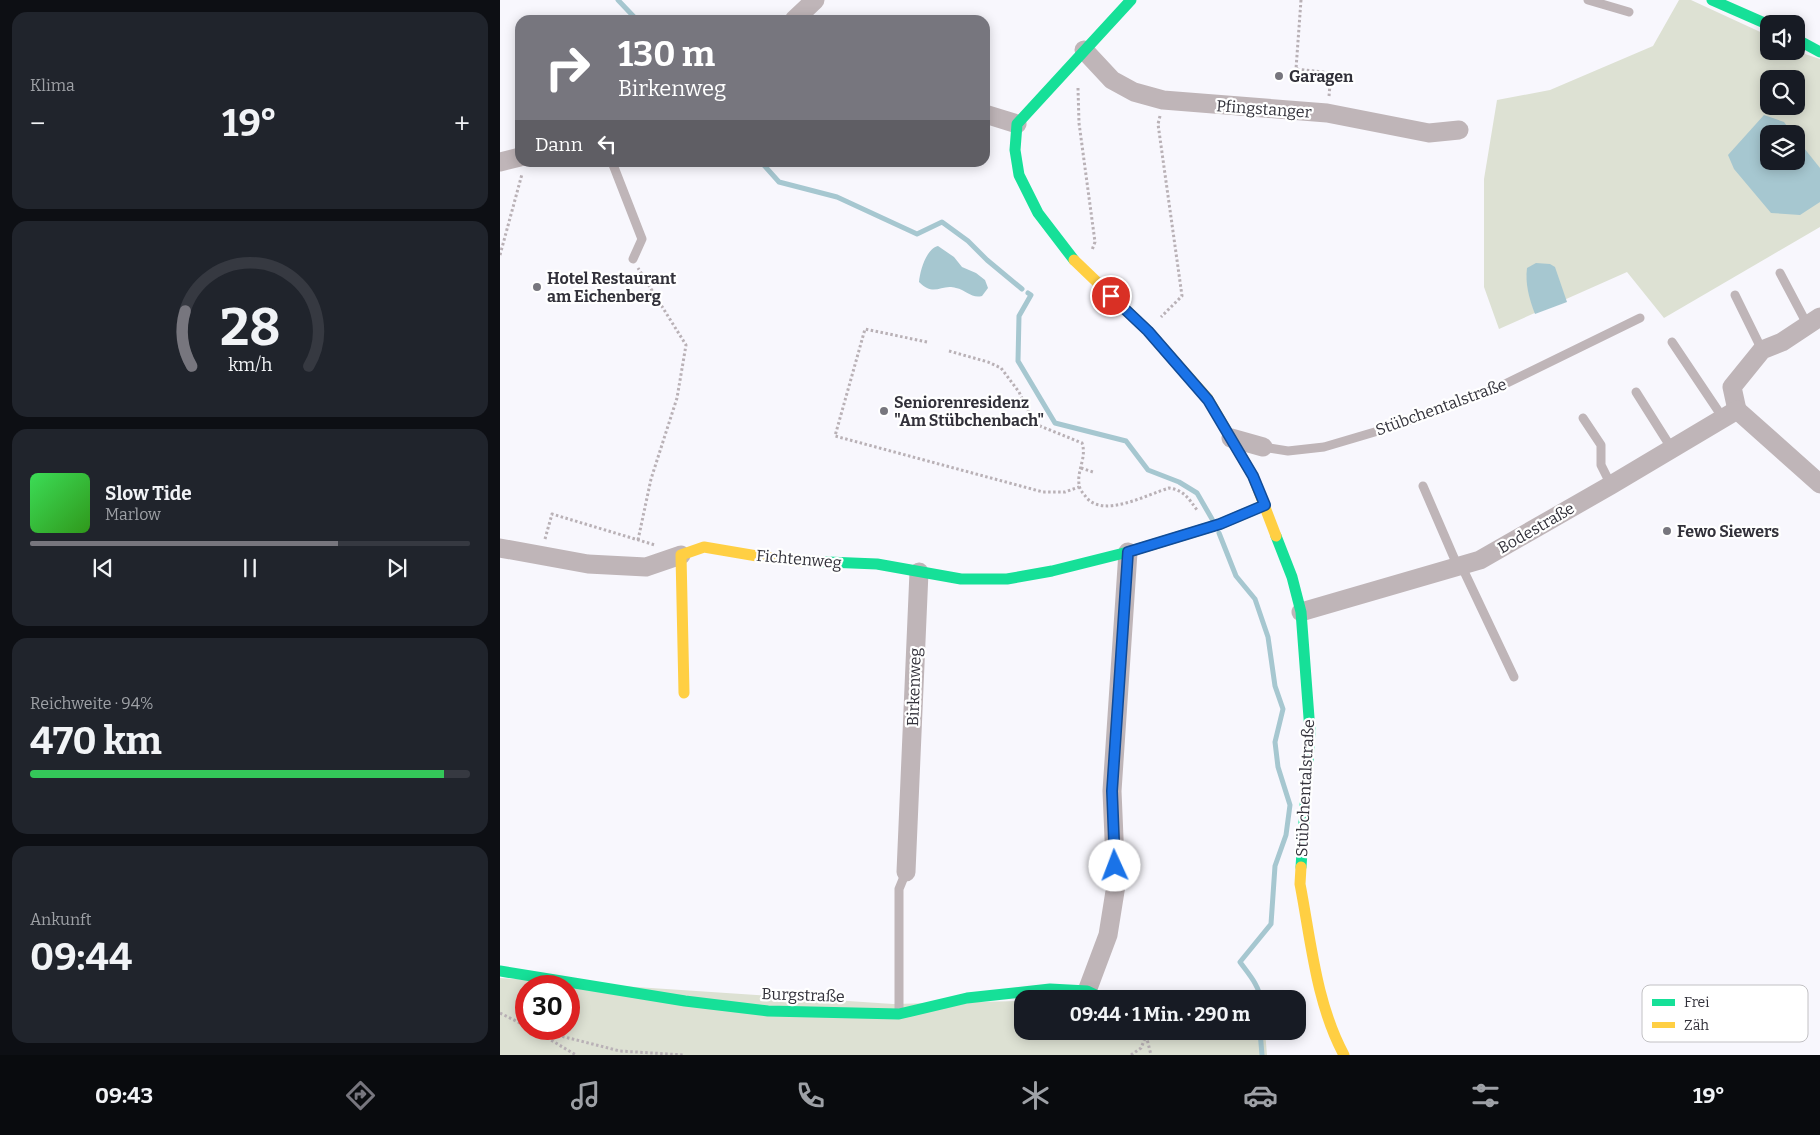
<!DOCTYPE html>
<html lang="de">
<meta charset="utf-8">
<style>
body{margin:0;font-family:Bitter,serif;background:#20242c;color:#f1f3f6;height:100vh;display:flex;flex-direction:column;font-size:19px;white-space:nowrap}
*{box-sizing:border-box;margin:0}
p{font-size:16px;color:#9ea1a6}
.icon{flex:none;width:28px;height:28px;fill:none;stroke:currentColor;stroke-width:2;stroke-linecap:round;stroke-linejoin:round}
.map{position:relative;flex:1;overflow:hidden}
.drawer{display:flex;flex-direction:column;gap:12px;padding:12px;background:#0d0f14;width:500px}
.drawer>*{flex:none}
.hud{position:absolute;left:15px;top:15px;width:475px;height:152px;border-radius:15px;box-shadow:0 2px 12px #0003;background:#77767e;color:#fff;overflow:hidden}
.tools{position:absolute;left:1260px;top:15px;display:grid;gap:10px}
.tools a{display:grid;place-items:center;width:45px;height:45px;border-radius:10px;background:#171b24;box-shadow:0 2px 12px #0003;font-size:25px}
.speed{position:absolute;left:15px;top:975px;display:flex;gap:10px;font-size:25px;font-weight:700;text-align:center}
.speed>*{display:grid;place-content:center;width:65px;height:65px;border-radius:50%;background:#171b24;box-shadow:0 2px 12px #0003;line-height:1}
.speed .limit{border:8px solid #d22;background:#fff;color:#111}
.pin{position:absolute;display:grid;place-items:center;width:42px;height:42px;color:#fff;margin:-21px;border:2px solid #fff;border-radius:50%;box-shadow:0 1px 5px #0007}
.me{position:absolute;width:55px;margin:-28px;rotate:358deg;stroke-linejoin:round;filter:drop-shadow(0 0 4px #0008)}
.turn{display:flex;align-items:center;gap:18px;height:105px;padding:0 20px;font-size:22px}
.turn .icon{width:65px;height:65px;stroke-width:2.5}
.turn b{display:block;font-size:35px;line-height:42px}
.then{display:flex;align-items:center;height:48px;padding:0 20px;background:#0003;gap:10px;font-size:19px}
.big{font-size:38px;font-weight:700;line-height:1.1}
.drawer .widget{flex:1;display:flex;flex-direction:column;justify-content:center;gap:8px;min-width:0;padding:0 18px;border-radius:15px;background:#20242c}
.drawer .dial{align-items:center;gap:0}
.dial svg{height:130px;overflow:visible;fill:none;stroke:#363941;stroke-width:7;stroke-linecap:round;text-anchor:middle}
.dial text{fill:#f1f3f6;stroke:none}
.song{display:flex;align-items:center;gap:15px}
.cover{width:60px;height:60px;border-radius:8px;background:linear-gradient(135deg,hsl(130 70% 55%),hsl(110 70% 35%))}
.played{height:5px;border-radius:2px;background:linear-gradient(90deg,#77767e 70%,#363941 70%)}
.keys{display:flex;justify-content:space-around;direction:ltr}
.heat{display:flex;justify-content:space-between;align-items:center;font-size:28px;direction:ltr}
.charge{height:8px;border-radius:4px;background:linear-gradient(90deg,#34c759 94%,#363941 0)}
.trip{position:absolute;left:514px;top:990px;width:292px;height:50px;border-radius:15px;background:#171b24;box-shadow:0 2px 12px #0003;font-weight:700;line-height:50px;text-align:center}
.tabs{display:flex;height:80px;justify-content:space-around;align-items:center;background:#090b0e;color:#9ea1a6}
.tabs .icon{width:35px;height:35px}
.tabs .current{color:#77767e}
.tabs b{font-size:22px;color:#f1f3f6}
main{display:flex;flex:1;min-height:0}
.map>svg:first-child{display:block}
.green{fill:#dde1d3;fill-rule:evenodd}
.water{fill:#a6c7d0}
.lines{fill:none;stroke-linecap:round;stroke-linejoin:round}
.stream{stroke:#a6c7d0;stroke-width:5}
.path{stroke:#b9b1b6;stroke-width:3;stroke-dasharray:2.5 2.5;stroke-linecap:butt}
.lane{stroke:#bfb5b8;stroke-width:9}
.street{stroke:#bfb5b8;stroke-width:19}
.fast{stroke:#16e098;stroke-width:11}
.slow{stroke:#ffcf43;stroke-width:11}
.route-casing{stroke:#114b97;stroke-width:12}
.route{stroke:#1a73e8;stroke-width:9}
.poi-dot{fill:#77767e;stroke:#fff;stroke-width:2}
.labels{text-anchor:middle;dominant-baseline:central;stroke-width:4.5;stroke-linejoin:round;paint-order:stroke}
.poi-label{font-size:16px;font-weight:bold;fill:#32313a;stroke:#fff;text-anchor:start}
.street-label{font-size:16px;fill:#32313a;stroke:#fff}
.key{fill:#fff;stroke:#c2c1c4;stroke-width:1}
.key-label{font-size:14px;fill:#32313a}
</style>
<main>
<section class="drawer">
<div class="widget"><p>Klima</p>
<div class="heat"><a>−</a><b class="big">19°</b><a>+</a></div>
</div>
<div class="widget dial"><svg viewBox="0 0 100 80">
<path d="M14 69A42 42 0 1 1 86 69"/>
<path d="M14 69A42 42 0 0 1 10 35" stroke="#77767e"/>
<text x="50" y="56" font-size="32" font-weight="700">28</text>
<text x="50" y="72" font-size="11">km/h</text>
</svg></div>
<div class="widget">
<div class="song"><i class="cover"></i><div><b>Slow Tide</b><p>Marlow</p></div></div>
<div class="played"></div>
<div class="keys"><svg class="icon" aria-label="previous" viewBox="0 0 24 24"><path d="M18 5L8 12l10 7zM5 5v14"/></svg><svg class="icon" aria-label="pause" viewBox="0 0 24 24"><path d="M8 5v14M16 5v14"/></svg><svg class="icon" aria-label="next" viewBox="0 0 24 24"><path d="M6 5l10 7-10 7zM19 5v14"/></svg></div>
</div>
<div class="widget"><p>Reichweite · 94%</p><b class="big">470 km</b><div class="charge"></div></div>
<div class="widget"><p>Ankunft</p><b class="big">09:44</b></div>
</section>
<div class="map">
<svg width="1320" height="1055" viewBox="0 0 1320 1055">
<rect width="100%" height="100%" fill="#f8f7fd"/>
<!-- green -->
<g class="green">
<path d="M 1179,0 L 1191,0 L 1269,36 L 1269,51 L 1296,51 L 1320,59 L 1320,227 L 1164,318 L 1127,272 L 999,329 L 984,287 L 984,179 L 997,100 L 1050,90 L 1153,46 ZM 1269,79 L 1296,79 L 1296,106 L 1269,106 ZM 1269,134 L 1296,134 L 1296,161 L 1269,161 Z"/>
<path d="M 0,978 L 393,1004 L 522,1001 L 522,1031 L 765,1031 L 767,1055 L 0,1055 ZM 26,986 L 69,986 L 69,1029 L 26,1029 Z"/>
<path d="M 725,996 L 753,999 L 622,999 Z"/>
</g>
<!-- water -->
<g class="water">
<path d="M 1264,115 L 1284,122 L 1293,134 L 1269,134 L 1269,161 L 1296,161 L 1296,138 L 1320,168 L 1320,202 L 1300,215 L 1271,213 L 1234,169 L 1228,155 Z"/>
<path d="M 438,246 L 454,257 L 462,267 L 476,273 L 485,280 L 488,288 L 482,296 C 472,299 466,290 456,288 C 441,283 435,298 419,282 C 420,271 426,249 438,246 Z"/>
<path d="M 1036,263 L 1050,264 L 1055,267 L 1067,302 L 1035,314 C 1029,299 1025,283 1027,268 Z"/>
</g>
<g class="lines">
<!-- stream -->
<g class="stream">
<path d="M 118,0 L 137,20"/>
<path d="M 261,162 L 279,182 L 337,197 L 417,234 L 442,222 L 468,241 L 487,260 L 522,289"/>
<path d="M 528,293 L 531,295 L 519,316 L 518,361 L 555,423 L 626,441 L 648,470 L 679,482 L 697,493 L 712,519"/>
<path d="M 719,533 L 736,576 L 755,599 L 768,637 L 775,686 L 783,709 L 775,742 L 778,767 L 790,805 L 786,835 L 775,866 L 771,924 L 740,962 C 747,972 760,986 760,999"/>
<path d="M 760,1031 L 762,1055"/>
</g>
<!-- path -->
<g class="path">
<path d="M 801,0 L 796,69 L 831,73 L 829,96"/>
<path d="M 578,88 L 579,123 L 595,242 L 592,250"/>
<path d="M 660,116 L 658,124 L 682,296 L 661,317"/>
<path d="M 0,255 L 22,174"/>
<path d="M 427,342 L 365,329 L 335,436 L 543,492 L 565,492 L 579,487"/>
<path d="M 449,351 L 488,362 L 501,368 L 519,392 L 533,421 L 540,426 L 582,443 C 587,457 577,470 579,484 C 579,489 583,493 586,497 C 603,519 648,494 669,488 C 684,490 689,499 697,510"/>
<path d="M 581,468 L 593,472"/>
<path d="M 45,539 L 52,514 L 155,545"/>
<path d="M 138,540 L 151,479 L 177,398 L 186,345 L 138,268"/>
<path d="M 0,1013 L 26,1026"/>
<path d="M 33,1029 L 120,1051 L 184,1055"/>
<path d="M 34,1030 L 76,1055"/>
<path d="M 645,1031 L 651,1055"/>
<path d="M 631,1055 L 641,1048 L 646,1036"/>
</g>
<!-- lane -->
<g class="lane">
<path d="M 1088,0 L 1129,12"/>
<path d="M 112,162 L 142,239 L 133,259"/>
<path d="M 1280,273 L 1307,324"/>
<path d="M 1235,295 L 1262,350"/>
<path d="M 1172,342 L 1223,418"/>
<path d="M 1136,392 L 1172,449"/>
<path d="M 1083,418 L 1101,445 L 1101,465 L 1111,485"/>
<path d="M 763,447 L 788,451 L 824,447 L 895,426 L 1005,384 L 1140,318"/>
<path d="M 923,486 L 958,567"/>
<path d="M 961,565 L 1014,677"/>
<path d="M 399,1010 L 399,889 L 406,872"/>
</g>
<!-- street -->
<g class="street">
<path d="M 294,20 L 315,0"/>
<path d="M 584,50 L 612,80 L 634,92 L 663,100 L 827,113 L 929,133 L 959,130"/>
<path d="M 485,114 L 517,124"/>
<path d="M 0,162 L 20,157"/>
<path d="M 1237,410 L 1232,387 L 1262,350 L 1282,342 L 1320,317"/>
<path d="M 731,438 L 763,447"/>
<path d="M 0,548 L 88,564 L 146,567 L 181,555"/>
<path d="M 801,612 L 980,560 L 1111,485 L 1237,410 L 1320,484"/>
<path d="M 406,872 L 419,572"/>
<path d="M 587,991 L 608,935 L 616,885 L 612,791 L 628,552"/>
</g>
<!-- fast -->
<g class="fast">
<path d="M 1212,0 L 1269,25"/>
<path d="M 1296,39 L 1320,52"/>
<path d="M 574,260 L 538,213 L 519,175 L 515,150 L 517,124 L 631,0"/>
<path d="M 776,536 L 792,577 L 801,612 L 810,731 L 801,867"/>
<path d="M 303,561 L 377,564 L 461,579 L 507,579 L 552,571 L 628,552 L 720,524 L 765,505"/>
<path d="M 0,971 L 185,1001 L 268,1011 L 399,1014 L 467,998 L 550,989 L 587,991 L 604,999"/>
</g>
<!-- slow -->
<g class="slow">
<path d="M 574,260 L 648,331 L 708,399 L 753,476 L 776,536"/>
<path d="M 184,693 L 181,555 L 204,547 L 257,556 L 303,561"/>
<path d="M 801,867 L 800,884 C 811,941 816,1003 844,1055"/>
</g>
</g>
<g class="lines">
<!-- route casing -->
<g class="route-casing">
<path id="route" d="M 611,296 L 648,331 L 708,400 L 753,476 L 765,505 L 720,524 L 628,552 L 612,791 L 615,866"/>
</g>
<!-- route -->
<use href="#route" class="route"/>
</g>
<!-- markers -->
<g class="poi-dot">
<circle cx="779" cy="76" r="5"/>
<circle cx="37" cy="287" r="5"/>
<circle cx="384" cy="411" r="5"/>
<circle cx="1167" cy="531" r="5"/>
</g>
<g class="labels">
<!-- poi labels -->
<g class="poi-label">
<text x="789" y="76">Garagen</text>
<text x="47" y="278">Hotel Restaurant<tspan x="47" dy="18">am Eichenberg</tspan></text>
<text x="394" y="402">Seniorenresidenz<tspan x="394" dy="18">"Am Stübchenbach"</tspan></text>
<text x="1177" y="531">Fewo Siewers</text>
</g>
<!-- street labels -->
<g class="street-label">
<text transform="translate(764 109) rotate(4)">Pfingstanger</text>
<text transform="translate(941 407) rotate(-20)">Stübchentalstraße</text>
<text transform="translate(1036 528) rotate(-30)">Bodestraße</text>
<text transform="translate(299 559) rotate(5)">Fichtenweg</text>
<text transform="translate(414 687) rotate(-88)">Birkenweg</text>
<text transform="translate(805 788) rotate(-87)">Stübchentalstraße</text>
<text transform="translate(303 995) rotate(2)">Burgstraße</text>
</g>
</g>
<!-- legend -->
<rect x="1142" y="985" width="166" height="57" rx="8" class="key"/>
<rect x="1152" y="999" width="23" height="7" fill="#16e098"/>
<rect x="1152" y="1022" width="23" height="6" fill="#ffcf43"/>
<g class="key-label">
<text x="1184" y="1007">Frei</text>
<text x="1184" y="1030">Zäh</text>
</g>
</svg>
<div class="tools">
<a><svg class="icon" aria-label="sound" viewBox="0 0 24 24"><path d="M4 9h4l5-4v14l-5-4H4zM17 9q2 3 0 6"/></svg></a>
<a><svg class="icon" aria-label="search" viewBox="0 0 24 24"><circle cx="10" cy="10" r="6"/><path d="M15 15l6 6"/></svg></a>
<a><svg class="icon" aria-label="layers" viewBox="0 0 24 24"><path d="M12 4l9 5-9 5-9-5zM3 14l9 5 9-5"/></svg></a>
</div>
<div class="speed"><div class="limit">30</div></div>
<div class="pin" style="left:611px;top:296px;background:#d93025"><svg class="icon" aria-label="arrive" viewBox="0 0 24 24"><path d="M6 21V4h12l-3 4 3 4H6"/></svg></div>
<svg class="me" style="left:615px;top:866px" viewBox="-20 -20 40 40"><circle r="19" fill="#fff"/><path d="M0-13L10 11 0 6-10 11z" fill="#1a73e8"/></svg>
<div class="trip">09:44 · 1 Min. · 290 m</div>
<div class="hud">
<div class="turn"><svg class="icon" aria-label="right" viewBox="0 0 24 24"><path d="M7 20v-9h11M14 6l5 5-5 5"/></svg><div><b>130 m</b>Birkenweg</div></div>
<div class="then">Dann<svg class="icon" aria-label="left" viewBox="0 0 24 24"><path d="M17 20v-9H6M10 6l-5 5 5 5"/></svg></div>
</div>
</div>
</main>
<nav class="tabs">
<b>09:43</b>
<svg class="icon current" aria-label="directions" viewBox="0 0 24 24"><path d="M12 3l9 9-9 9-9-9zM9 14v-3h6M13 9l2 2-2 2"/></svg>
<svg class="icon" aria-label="music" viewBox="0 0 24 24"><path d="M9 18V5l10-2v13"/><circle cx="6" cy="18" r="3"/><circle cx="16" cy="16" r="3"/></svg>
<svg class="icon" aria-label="phone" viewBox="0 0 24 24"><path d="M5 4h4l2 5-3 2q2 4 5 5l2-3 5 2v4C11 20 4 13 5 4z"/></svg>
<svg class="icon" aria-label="climate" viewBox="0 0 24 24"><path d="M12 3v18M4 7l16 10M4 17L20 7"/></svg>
<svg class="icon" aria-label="car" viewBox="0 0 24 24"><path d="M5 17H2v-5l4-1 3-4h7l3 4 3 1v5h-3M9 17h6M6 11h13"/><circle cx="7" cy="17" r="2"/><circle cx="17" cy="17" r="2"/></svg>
<svg class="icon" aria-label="filters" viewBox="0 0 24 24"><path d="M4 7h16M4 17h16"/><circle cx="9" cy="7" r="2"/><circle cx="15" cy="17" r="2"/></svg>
<b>19°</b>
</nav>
